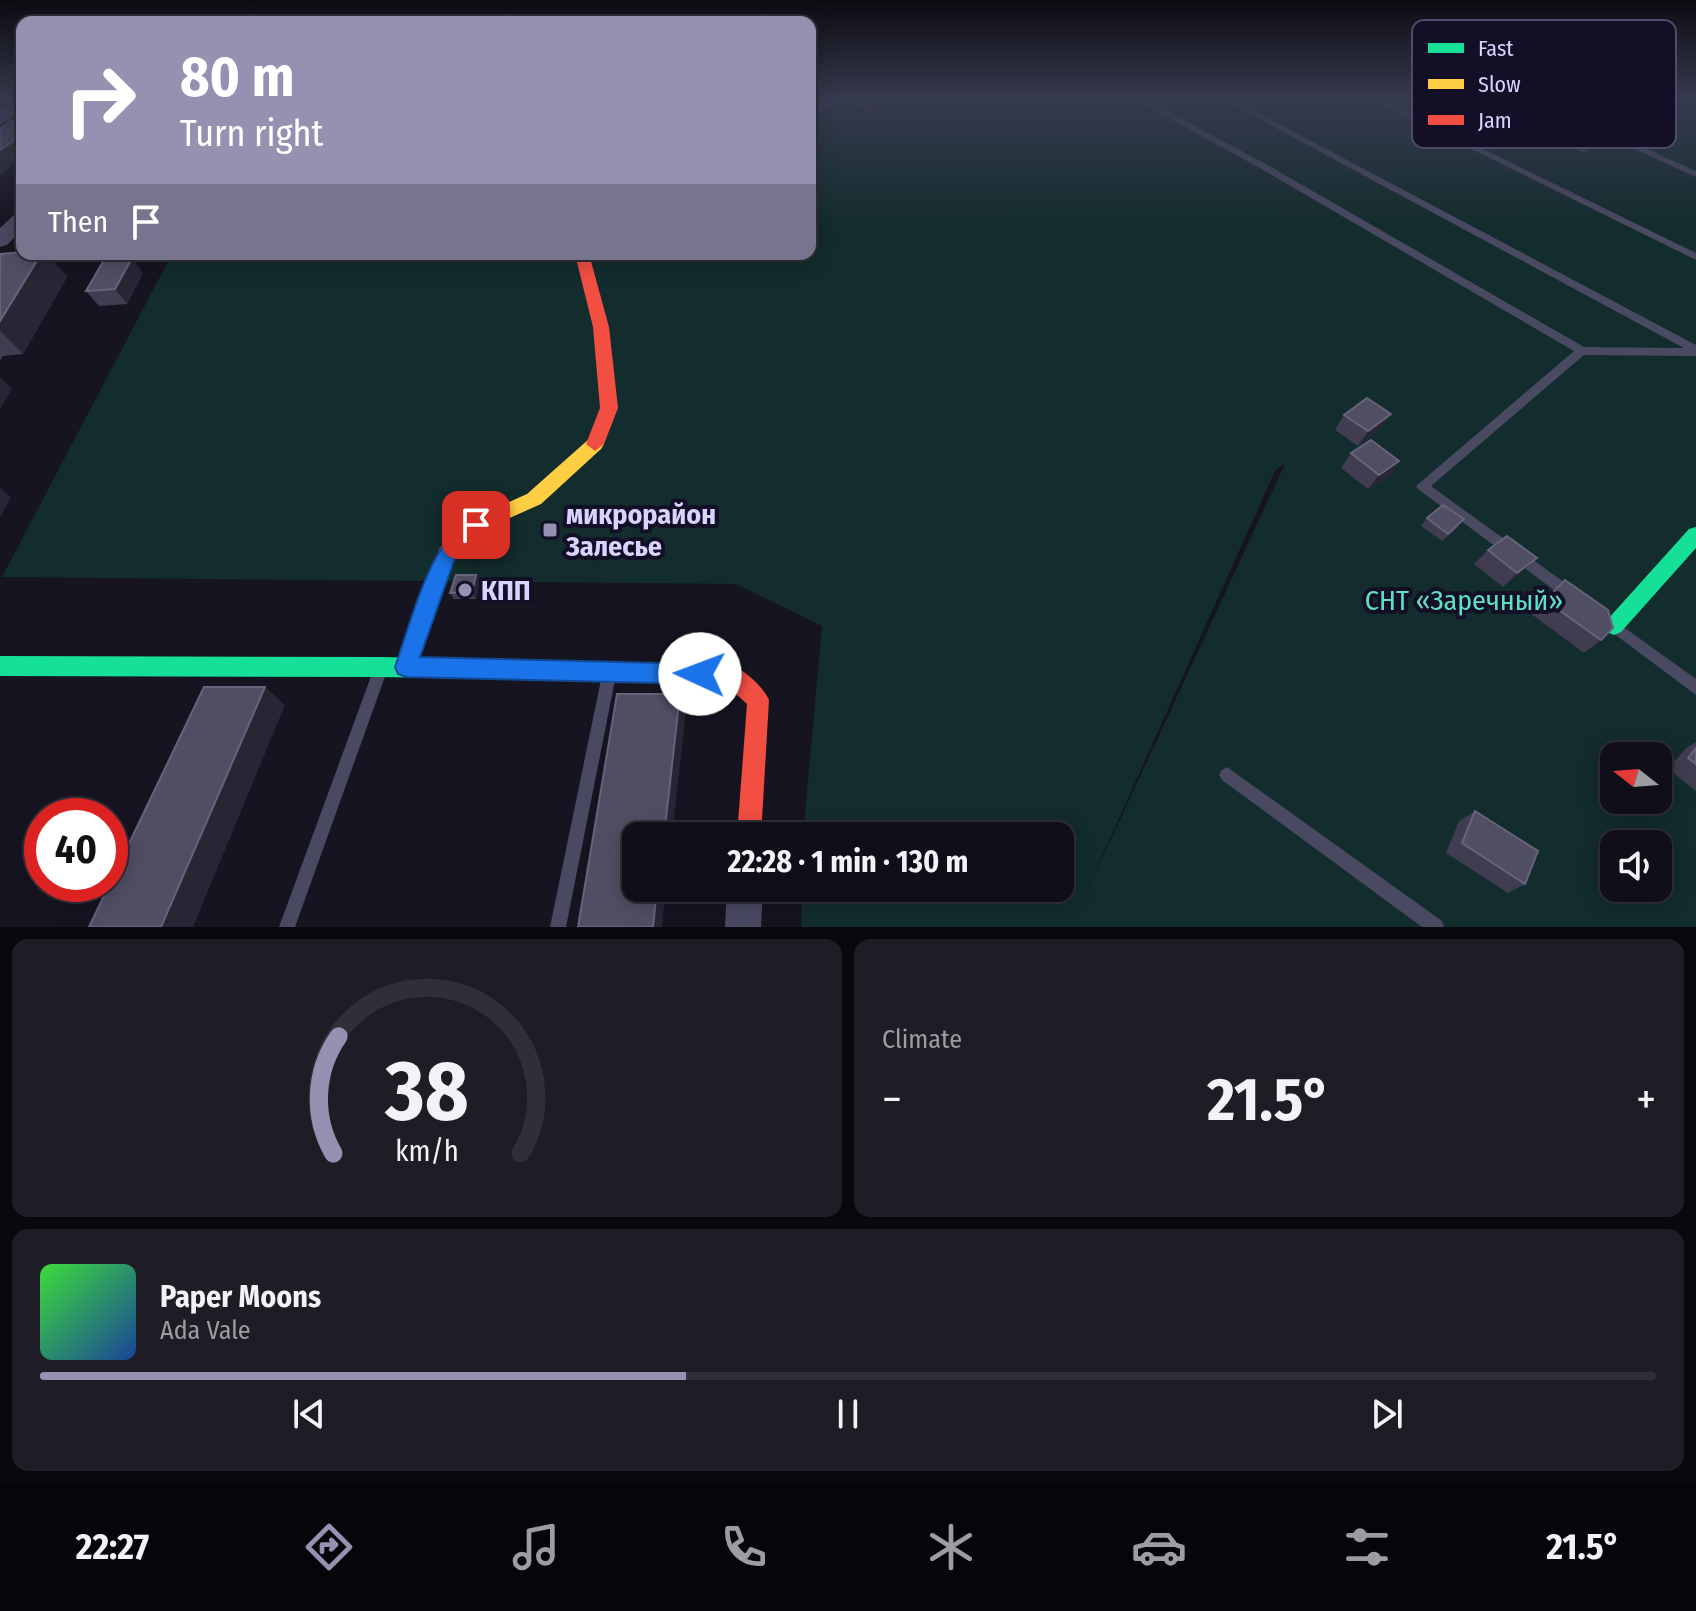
<!DOCTYPE html>
<meta charset="utf-8">
<style>
body{margin:0;font-family:"Fira Sans Condensed",sans-serif;background:#1e1d26;color:#f1f3f6;height:100vh;display:flex;flex-direction:column;font-size:30px;white-space:nowrap}
*{box-sizing:border-box;margin:0}
p{font-size:26px;color:#9c9ca2}
.icon{flex:none;width:44px;height:44px;fill:none;stroke:currentColor;stroke-width:2;stroke-linecap:round;stroke-linejoin:round}
.map{position:relative;height:927px;overflow:hidden}
.details{display:flex;flex-direction:column;gap:12px;padding:12px;background:#09080e;flex:1}
.details>*{flex:none}
.hud{position:absolute;left:16px;top:16px;width:800px;height:244px;border-radius:16px;box-shadow:0 4px 20px #0003,0 0 0 2px #302f38;background:#9591b1;color:#fff;overflow:hidden}
.needle{width:52px;rotate:287deg}
.fabs{position:absolute;left:1600px;top:742px;display:grid;gap:16px}
.fabs a{display:grid;place-items:center;width:72px;height:72px;border-radius:16px;background:#100f19;box-shadow:0 4px 20px #0003,0 0 0 2px #302f38;font-size:40px}
.speed{position:absolute;left:24px;top:798px;display:flex;gap:16px;font-size:40px;font-weight:700;text-align:center}
.speed>*{display:grid;place-content:center;width:104px;height:104px;border-radius:50%;background:#100f19;box-shadow:0 4px 20px #0003,0 0 0 2px #302f38;line-height:1}
.speed .limit{border:12px solid #d22;background:#fff;color:#111}
.pin{position:absolute;display:grid;place-items:center;width:68px;height:68px;color:#fff;margin:-34px;border-radius:16px;box-shadow:0 4px 12px #0006}
.me{position:absolute;width:88px;margin:-44px;rotate:272deg;stroke-linejoin:round;filter:drop-shadow(0 0 6px #0008)}
.turn{display:flex;align-items:center;gap:28px;height:168px;padding:0 32px;font-size:36px}
.turn .icon{width:104px;height:104px;stroke-width:2.5}
.turn b{display:block;font-size:56px;line-height:68px}
.then{display:flex;align-items:center;height:76px;padding:0 32px;background:#0003;gap:16px;font-size:30px}
.big{font-size:60px;font-weight:700;line-height:1.1}
.details .widget{flex:1;display:flex;flex-direction:column;justify-content:center;gap:12px;min-width:0;padding:0 28px;border-radius:16px;background:#1e1d26}
.details .dial{align-items:center;gap:0}
.dial svg{height:208px;overflow:visible;fill:none;stroke:#302f38;stroke-width:7;stroke-linecap:round;text-anchor:middle}
.dial text{fill:#f1f3f6;stroke:none}
.song{display:flex;align-items:center;gap:24px}
.cover{width:96px;height:96px;border-radius:12px;background:linear-gradient(135deg,hsl(120 70% 55%),hsl(220 70% 35%))}
.played{height:8px;border-radius:4px;background:linear-gradient(90deg,#9591b1 40%,#302f38 40%)}
.keys{display:flex;justify-content:space-around;direction:ltr}
.heat{display:flex;justify-content:space-between;align-items:center;font-size:44px;direction:ltr}
.details .tiles{flex:1;display:grid;gap:12px;grid-template-columns:1fr 1fr}
.widget:last-child{grid-column:span 2}
.trip{position:absolute;left:622px;top:822px;width:452px;height:80px;border-radius:16px;background:#100f19;box-shadow:0 4px 20px #0003,0 0 0 2px #302f38;font-weight:700;line-height:80px;text-align:center}
.tab-bar{display:flex;height:128px;justify-content:space-around;align-items:center;background:#06060a;color:#9c9ca2}
.tab-bar .icon{width:56px;height:56px}
.tab-bar .active{color:#9591b1}
.tab-bar b{font-size:36px;color:#f1f3f6}
.map>svg:first-child{display:block}
.green{fill:#132c2d;fill-rule:evenodd}
.lines{fill:none;stroke-linecap:round;stroke-linejoin:round}
.lane{fill:#4a4962;fill-rule:evenodd}
.street{fill:#4a4962;fill-rule:evenodd}
.fast{fill:#16e098;fill-rule:evenodd}
.slow{fill:#ffcf43;fill-rule:evenodd}
.jam{fill:#f24e42;fill-rule:evenodd}
.wall{fill:#403d50}
.shaded-wall{fill:#282635}
.building{fill:#504e63;stroke:#66637b;stroke-width:2}
.route{fill:#1a73e8;stroke:#114b97;stroke-width:2}
.poi-dot{fill:#9591b1;stroke:#130f26;stroke-width:3}
.labels{text-anchor:middle;dominant-baseline:central;stroke-width:8;stroke-linejoin:round;paint-order:stroke}
.poi-label{font-size:28px;font-weight:bold;fill:#d9d4ff;stroke:#130f26;text-anchor:start}
.park-label{font-size:28px;fill:#5fe0c0;stroke:#130f26}
.key{fill:#130f26;stroke:#4e4a67;stroke-width:2}
.key-label{font-size:22px;fill:#d9d4ff}
</style>
<div class="map">
<svg width="1696" height="927" viewBox="0 0 1696 927">
<rect width="100%" height="100%" fill="#161421"/>
<!-- green -->
<path class="green" d="M 810,99 L 1696,99 L 1696,927 L 801,927 L 802,888 L 1060,888 L 1060,836 L 803,836 L 822,626 L 736,584 L 2,577 L 172,254 L 810,254 ZM 1285,463 L 1285,464 L 1078,910 L 1275,471 ZM 1614,756 L 1658,756 L 1658,800 L 1614,800 ZM 1614,844 L 1658,844 L 1658,888 L 1614,888 Z"/>
<g class="lines">
<!-- lane -->
<g class="lane">
<path d="M 835,99 L 847,99 L 810,114 L 810,109 Z"/>
<path d="M 1134,99 L 1144,99 L 1264,163 L 1584,347 L 1684,348 L 1222,99 L 1232,99 L 1696,345 L 1696,356 L 1584,355 L 1431,486 L 1576,591 L 1578,595 L 1576,599 L 1571,601 L 1566,599 L 1418,489 L 1416,486 L 1574,351 L 1258,167 Z"/>
<path d="M 1370,99 L 1381,99 L 1696,253 L 1696,260 Z"/>
<path d="M 1524,99 L 1535,99 L 1696,171 L 1696,177 Z"/>
<path d="M 1618,623 L 1696,679 L 1696,695 L 1613,633 L 1611,629 L 1613,625 Z"/>
<path d="M 380,664 L 385,666 L 387,671 L 295,927 L 279,927 L 373,671 L 375,666 Z"/>
<path d="M 609,668 L 614,670 L 616,675 L 566,927 L 550,927 L 602,675 L 604,670 Z"/>
<path d="M 1227,767 L 1442,921 L 1444,927 L 1422,927 L 1222,780 L 1219,775 L 1222,770 Z"/>
</g>
<!-- street -->
<g class="street">
<path d="M 22,99 L 22,112 L 0,124 L 0,111 Z"/>
<path d="M 22,212 L 22,230 L 7,245 L 0,247 L 0,228 L 15,214 Z"/>
<path d="M 727,888 L 763,888 L 761,927 L 725,927 Z"/>
</g>
<!-- fast -->
<g class="fast">
<path d="M 1696,527 L 1696,548 L 1621,632 L 1614,635 L 1607,632 L 1604,626 L 1607,620 L 1689,529 Z"/>
<path d="M 0,656 L 381,657 L 676,663 L 684,666 L 687,673 L 684,680 L 676,683 L 381,677 L 0,676 Z"/>
</g>
<!-- slow -->
<path class="slow" d="M 595,437 L 604,444 L 601,449 L 541,504 L 483,530 L 455,558 L 414,674 L 406,677 L 398,674 L 395,667 L 440,548 L 469,520 L 527,494 L 589,439 Z"/>
<!-- jam -->
<g class="jam">
<path d="M 575,254 L 589,254 L 609,327 L 618,408 L 604,444 L 595,451 L 586,444 L 600,408 L 593,327 Z"/>
<path d="M 676,663 L 730,664 C 744,670 763,686 769,700 L 761,836 L 737,836 L 747,704 L 725,684 L 676,683 L 668,680 L 665,673 L 668,666 Z"/>
</g>
</g>
<!-- wall -->
<g class="wall">
<path d="M 856,99 L 895,99 L 895,106 L 873,116 L 856,104 Z"/>
<path d="M 1562,123 L 1613,126 L 1602,141 L 1584,153 L 1552,138 Z"/>
<path d="M 0,254 L 47,254 L 67,277 L 23,354 L 3,356 L 0,361 Z"/>
<path d="M 143,273 L 127,304 L 99,306 L 86,291 Z"/>
<path d="M 1344,415 L 1381,428 L 1358,446 L 1335,430 Z"/>
<path d="M 1351,453 L 1399,461 L 1389,476 L 1368,489 L 1341,468 Z"/>
<path d="M 1427,518 L 1458,527 L 1442,541 L 1421,526 Z"/>
<path d="M 1488,550 L 1522,572 L 1503,587 L 1474,564 Z"/>
<path d="M 1565,580 L 1601,640 L 1584,653 L 1530,613 Z"/>
<path d="M 480,582 L 476,599 L 454,599 L 450,593 Z"/>
<path d="M 1696,742 L 1696,791 L 1668,769 L 1686,748 Z"/>
<path d="M 1475,811 L 1525,884 L 1508,893 L 1446,853 L 1459,821 Z"/>
</g>
<!-- shaded-wall -->
<g class="shaded-wall">
<path d="M 878,99 L 895,99 L 895,106 L 873,116 L 873,101 Z"/>
<path d="M 1613,126 L 1602,141 L 1584,153 L 1595,138 Z"/>
<path d="M 22,135 L 22,157 L 0,175 L 0,150 Z"/>
<path d="M 41,254 L 47,254 L 67,277 L 23,354 L 0,331 L 0,321 Z"/>
<path d="M 132,258 L 143,273 L 127,304 L 115,289 Z"/>
<path d="M 0,377 L 12,389 L 0,409 Z"/>
<path d="M 1391,414 L 1381,428 L 1358,446 L 1368,431 Z"/>
<path d="M 1399,461 L 1389,476 L 1368,489 L 1379,475 Z"/>
<path d="M 0,488 L 11,497 L 0,518 Z"/>
<path d="M 1537,558 L 1522,572 L 1503,587 L 1517,573 Z"/>
<path d="M 476,575 L 480,582 L 476,599 L 472,592 Z"/>
<path d="M 265,687 L 285,705 L 193,927 L 161,927 Z"/>
<path d="M 680,694 L 686,711 L 672,836 L 664,836 Z"/>
<path d="M 657,888 L 666,888 L 662,927 L 653,927 Z"/>
</g>
<!-- building -->
<g class="building">
<path d="M 11,121 L 22,122 L 22,135 L 0,150 L 0,129 Z"/>
<path d="M 22,252 L 22,254 L 41,254 L 0,321 L 0,254 Z"/>
<path d="M 132,258 L 115,289 L 86,291 L 104,260 Z"/>
<path d="M 1367,398 L 1391,414 L 1368,431 L 1344,415 Z"/>
<path d="M 1371,440 L 1399,461 L 1379,475 L 1351,453 Z"/>
<path d="M 1443,505 L 1464,519 L 1448,534 L 1427,518 Z"/>
<path d="M 1507,536 L 1537,558 L 1517,573 L 1488,550 Z"/>
<path d="M 456,575 L 476,575 L 472,592 L 450,593 Z"/>
<path d="M 1565,580 L 1608,610 L 1613,628 L 1601,640 L 1545,600 Z"/>
<path d="M 204,687 L 265,687 L 161,927 L 89,927 Z"/>
<path d="M 617,694 L 680,694 L 664,836 L 636,836 L 636,888 L 657,888 L 653,927 L 578,927 Z"/>
<path d="M 1696,748 L 1696,764 L 1688,758 Z"/>
<path d="M 1475,811 L 1538,851 L 1525,884 L 1462,843 Z"/>
</g>
<!-- sky -->
<linearGradient id="sky" x2="0" y2="1"><stop stop-color="#0c0b12"/><stop offset="0.43" stop-color="#363a4e"/><stop offset="1" stop-color="#363a4e" stop-opacity="0"/></linearGradient>
<rect width="1696" height="229" fill="url(#sky)"/>
<!-- route -->
<path class="route" d="M 476,517 L 483,519 L 485,525 L 455,558 L 420,657 L 700,664 L 707,667 L 710,674 L 707,681 L 700,684 L 406,677 L 398,674 L 395,667 C 410,626 431,532 476,517 Z"/>
<!-- markers -->
<g class="poi-dot">
<rect x="542" y="522" width="16" height="16" rx="4"/>
<circle cx="465" cy="590" r="8"/>
</g>
<g class="labels">
<!-- poi labels -->
<g class="poi-label">
<text x="566" y="514">микрорайон<tspan x="566" dy="32">Залесье</tspan></text>
<text x="481" y="590">КПП</text>
</g>
<!-- park labels -->
<g class="park-label">
<text x="1464" y="600">СНТ «Заречный»</text>
</g>
</g>
<!-- legend -->
<rect x="1412" y="20" width="264" height="128" rx="12" class="key"/>
<rect x="1428" y="43" width="36" height="10" fill="#16e098"/>
<rect x="1428" y="79" width="36" height="10" fill="#ffcf43"/>
<rect x="1428" y="115" width="36" height="10" fill="#f24e42"/>
<g class="key-label">
<text x="1478" y="56">Fast</text>
<text x="1478" y="92">Slow</text>
<text x="1478" y="128">Jam</text>
</g>
</svg>
<div class="fabs">
<a><svg class="needle" viewBox="-14 -14 28 28"><path d="M0-13l5 13h-10z" fill="#e53935"/><path d="M0 13l5-13h-10z" fill="#9c9ca2"/></svg></a>
<a><svg class="icon" aria-label="sound" viewBox="0 0 24 24"><path d="M4 9h4l5-4v14l-5-4H4zM17 9q2 3 0 6"/></svg></a>
</div>
<div class="speed"><div class="limit">40</div></div>
<div class="pin" style="left:476px;top:525px;background:#d93025"><svg class="icon" aria-label="arrive" viewBox="0 0 24 24"><path d="M6 21V4h12l-3 4 3 4H6"/></svg></div>
<svg class="me" style="left:700px;top:674px" viewBox="-20 -20 40 40"><circle r="19" fill="#fff"/><path d="M0-13L10 11 0 6-10 11z" fill="#1a73e8"/></svg>
<div class="trip">22:28 · 1 min · 130 m</div>
<div class="hud">
<div class="turn"><svg class="icon" aria-label="right" viewBox="0 0 24 24"><path d="M7 20v-9h11M14 6l5 5-5 5"/></svg><div><b>80 m</b>Turn right</div></div>
<div class="then">Then<svg class="icon" aria-label="arrive" viewBox="0 0 24 24"><path d="M6 21V4h12l-3 4 3 4H6"/></svg></div>
</div>
</div>
<section class="details">
<div class="tiles">
<div class="widget dial"><svg viewBox="0 0 100 80">
<path d="M14 69A42 42 0 1 1 86 69"/>
<path d="M14 69A42 42 0 0 1 16 24" stroke="#9591b1"/>
<text x="50" y="56" font-size="32" font-weight="700">38</text>
<text x="50" y="72" font-size="11">km/h</text>
</svg></div>
<div class="widget"><p>Climate</p>
<div class="heat"><a>−</a><b class="big">21.5°</b><a>+</a></div>
</div>
<div class="widget">
<div class="song"><i class="cover"></i><div><b>Paper Moons</b><p>Ada Vale</p></div></div>
<div class="played"></div>
<div class="keys"><svg class="icon" aria-label="previous" viewBox="0 0 24 24"><path d="M18 5L8 12l10 7zM5 5v14"/></svg><svg class="icon" aria-label="pause" viewBox="0 0 24 24"><path d="M8 5v14M16 5v14"/></svg><svg class="icon" aria-label="next" viewBox="0 0 24 24"><path d="M6 5l10 7-10 7zM19 5v14"/></svg></div>
</div>
</div>
</section>
<nav class="tab-bar">
<b>22:27</b>
<svg class="icon active" aria-label="directions" viewBox="0 0 24 24"><path d="M12 3l9 9-9 9-9-9zM9 14v-3h6M13 9l2 2-2 2"/></svg>
<svg class="icon" aria-label="music" viewBox="0 0 24 24"><path d="M9 18V5l10-2v13"/><circle cx="6" cy="18" r="3"/><circle cx="16" cy="16" r="3"/></svg>
<svg class="icon" aria-label="phone" viewBox="0 0 24 24"><path d="M5 4h4l2 5-3 2q2 4 5 5l2-3 5 2v4C11 20 4 13 5 4z"/></svg>
<svg class="icon" aria-label="climate" viewBox="0 0 24 24"><path d="M12 3v18M4 7l16 10M4 17L20 7"/></svg>
<svg class="icon" aria-label="car" viewBox="0 0 24 24"><path d="M5 17H2v-5l4-1 3-4h7l3 4 3 1v5h-3M9 17h6M6 11h13"/><circle cx="7" cy="17" r="2"/><circle cx="17" cy="17" r="2"/></svg>
<svg class="icon" aria-label="filters" viewBox="0 0 24 24"><path d="M4 7h16M4 17h16"/><circle cx="9" cy="7" r="2"/><circle cx="15" cy="17" r="2"/></svg>
<b>21.5°</b>
</nav>
